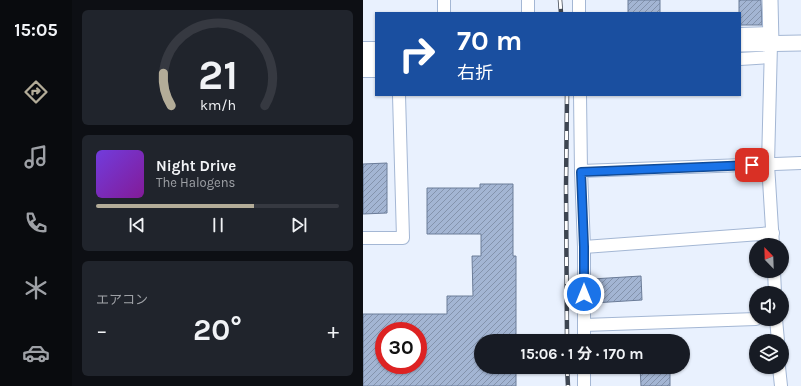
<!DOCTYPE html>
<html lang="ja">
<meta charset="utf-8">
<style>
body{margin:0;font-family:Karla,"Noto Sans JP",sans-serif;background:#20242c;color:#f1f3f6;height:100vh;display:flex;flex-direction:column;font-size:15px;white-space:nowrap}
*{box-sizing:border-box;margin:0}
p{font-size:13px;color:#9ea1a6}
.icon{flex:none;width:22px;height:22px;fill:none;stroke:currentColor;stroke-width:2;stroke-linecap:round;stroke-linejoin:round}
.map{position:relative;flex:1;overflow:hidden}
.drawer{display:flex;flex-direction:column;gap:10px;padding:10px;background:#0d0f14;width:291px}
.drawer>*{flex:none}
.guide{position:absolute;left:12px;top:12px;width:366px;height:84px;border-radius:0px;box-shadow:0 1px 3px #0004;background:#1a4fa0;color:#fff;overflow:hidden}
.needle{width:26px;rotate:337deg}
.fabs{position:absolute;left:386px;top:238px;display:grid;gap:8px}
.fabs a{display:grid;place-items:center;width:40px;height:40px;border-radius:50%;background:#171b24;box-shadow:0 1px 3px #0004;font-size:20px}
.speed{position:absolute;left:12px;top:322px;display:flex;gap:8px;font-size:20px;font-weight:700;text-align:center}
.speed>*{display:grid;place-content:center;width:52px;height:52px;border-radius:50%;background:#171b24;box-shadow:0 1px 3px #0004;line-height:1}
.speed .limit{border:6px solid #d22;background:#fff;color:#111}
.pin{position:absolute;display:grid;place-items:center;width:34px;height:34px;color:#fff;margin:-17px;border-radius:8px;box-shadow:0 2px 6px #0006}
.me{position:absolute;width:44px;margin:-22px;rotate:0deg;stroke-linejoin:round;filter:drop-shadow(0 0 3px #0008)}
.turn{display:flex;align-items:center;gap:14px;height:84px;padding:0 16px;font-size:18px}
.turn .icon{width:52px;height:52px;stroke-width:2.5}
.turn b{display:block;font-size:28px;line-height:34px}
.big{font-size:30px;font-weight:700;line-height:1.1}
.drawer .widget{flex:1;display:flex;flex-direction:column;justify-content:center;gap:6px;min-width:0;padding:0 14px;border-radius:6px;background:#20242c}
.drawer .dial{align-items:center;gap:0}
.dial svg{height:104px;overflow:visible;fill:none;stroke:#363941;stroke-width:7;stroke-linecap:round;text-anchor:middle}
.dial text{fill:#f1f3f6;stroke:none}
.song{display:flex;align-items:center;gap:12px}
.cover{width:48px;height:48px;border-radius:6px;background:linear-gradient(135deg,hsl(260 70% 55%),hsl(290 70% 35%))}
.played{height:4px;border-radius:2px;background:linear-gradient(90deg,#b3ac98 65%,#363941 65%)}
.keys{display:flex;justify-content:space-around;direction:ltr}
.heat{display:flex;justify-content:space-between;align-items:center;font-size:22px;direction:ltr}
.trip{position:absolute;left:111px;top:334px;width:216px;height:40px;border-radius:20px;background:#171b24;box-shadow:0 1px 3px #0004;font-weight:700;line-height:40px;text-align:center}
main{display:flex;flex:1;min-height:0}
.tabs{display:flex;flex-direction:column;width:72px;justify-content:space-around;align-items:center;background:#090b0e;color:#9ea1a6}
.tabs .icon{width:28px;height:28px}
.tabs .on{color:#b3ac98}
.tabs b{font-size:18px;color:#f1f3f6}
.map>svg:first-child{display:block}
.building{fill:url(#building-hatch);stroke:#6b7c98;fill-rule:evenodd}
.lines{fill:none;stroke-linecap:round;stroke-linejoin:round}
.minor-casing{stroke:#a4b7d4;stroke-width:14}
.tertiary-casing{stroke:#a4b7d4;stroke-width:17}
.minor{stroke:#fff;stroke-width:12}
.tertiary{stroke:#fff;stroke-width:15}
.rail-casing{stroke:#3d4551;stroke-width:4.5}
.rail{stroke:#fff;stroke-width:3;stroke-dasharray:9;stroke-linecap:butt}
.route-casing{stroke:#114b97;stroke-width:10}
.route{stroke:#1a73e8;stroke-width:7}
</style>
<main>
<nav class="tabs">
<b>15:05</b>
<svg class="icon on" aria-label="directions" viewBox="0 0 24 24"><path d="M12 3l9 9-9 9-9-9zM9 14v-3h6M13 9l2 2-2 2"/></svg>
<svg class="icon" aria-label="music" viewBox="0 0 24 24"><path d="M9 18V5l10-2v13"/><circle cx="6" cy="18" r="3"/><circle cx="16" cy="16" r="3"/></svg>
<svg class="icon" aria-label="phone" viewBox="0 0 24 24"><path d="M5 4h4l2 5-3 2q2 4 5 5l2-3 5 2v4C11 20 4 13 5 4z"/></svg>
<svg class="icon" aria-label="climate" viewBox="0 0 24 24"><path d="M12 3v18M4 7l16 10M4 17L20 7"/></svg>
<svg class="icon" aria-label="car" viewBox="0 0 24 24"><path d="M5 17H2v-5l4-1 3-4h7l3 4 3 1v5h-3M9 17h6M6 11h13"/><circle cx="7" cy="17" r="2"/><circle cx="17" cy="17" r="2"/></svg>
</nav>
<section class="drawer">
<div class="widget dial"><svg viewBox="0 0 100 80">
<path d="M14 69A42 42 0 1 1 86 69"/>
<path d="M14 69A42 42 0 0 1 8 44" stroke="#b3ac98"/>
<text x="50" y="56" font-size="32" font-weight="700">21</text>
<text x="50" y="72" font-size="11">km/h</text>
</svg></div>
<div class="widget">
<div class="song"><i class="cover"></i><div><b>Night Drive</b><p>The Halogens</p></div></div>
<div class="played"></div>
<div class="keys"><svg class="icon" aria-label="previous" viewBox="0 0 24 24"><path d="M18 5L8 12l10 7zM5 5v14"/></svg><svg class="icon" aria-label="pause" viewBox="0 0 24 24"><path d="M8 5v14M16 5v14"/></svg><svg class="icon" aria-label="next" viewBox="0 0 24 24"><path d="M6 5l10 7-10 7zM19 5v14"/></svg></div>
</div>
<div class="widget"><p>エアコン</p>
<div class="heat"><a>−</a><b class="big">20°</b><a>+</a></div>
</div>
</section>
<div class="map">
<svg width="438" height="386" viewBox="0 0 438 386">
<defs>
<pattern id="building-hatch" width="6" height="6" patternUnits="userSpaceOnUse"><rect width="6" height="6" fill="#a3b5d3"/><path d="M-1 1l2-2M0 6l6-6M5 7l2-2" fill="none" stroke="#8493ac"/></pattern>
</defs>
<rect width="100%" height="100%" fill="#e9f1fe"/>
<!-- building -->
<g class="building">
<rect x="265" y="0" width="32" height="13"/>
<path d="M 376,0 L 398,0 L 399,25 L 377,25 L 377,13 L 376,13 Z"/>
<path d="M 24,163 L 24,213 L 0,214 L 0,164 Z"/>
<path d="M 117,184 L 150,184 L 150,256 L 153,256 L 153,341 L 118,341 L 118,367 L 153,367 L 153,386 L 0,386 L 0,314 L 84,314 L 84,296 L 110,296 L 109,256 L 118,256 L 118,234 L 64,234 L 64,188 L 117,188 ZM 21,331 L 55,331 L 55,365 L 21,365 Z"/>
<path d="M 278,276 L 279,300 L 230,303 L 229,279 Z"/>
<path d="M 277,367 L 307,367 L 307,386 L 278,386 Z"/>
</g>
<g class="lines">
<!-- minor casing -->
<g class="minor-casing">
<g id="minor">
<path d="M 81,0 L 81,13"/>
<path d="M 216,0 L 216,13"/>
<path d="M 165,13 L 165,0"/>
<path d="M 377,34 L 408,33"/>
<path d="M 408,44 L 405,164 L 410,245"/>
<path d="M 0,48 L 13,48"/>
<path d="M 377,59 L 407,57"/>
<path d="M 0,71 L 13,71"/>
<path d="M 217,95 L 218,171 L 221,247 L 221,341"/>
<path d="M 218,171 L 438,163"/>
<path d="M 0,238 L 40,238 L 36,95"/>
<path d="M 221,247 L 410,233"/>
<path d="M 411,271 L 412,293"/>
<path d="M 413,319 L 415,341"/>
<path d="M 221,325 L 393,319"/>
<path d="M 416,367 L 418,386"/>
<path d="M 221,386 L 221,367"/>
</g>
</g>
<!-- tertiary casing -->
<g class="tertiary-casing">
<g id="tertiary">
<path d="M 407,0 L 408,44"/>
<path d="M 377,44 L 438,43"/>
<path d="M 0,59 L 13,58"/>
</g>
</g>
<!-- minor -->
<use href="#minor" class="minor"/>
<!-- tertiary -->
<use href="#tertiary" class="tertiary"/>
<!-- rail casing -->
<g class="rail-casing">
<g id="rail">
<path d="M 197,0 L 198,13"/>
<path d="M 204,95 L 203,187 L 204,341"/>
<path d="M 204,367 L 205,386"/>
</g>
</g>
<!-- rail -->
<use href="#rail" class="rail"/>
</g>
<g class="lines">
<!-- route casing -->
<g class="route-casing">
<path id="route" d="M 221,294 L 221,247 L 218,172 L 389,165"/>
</g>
<!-- route -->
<use href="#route" class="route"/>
</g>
</svg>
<div class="fabs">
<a><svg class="needle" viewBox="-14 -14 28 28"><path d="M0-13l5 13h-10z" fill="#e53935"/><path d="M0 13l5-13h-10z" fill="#9ea1a6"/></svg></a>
<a><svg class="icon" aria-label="sound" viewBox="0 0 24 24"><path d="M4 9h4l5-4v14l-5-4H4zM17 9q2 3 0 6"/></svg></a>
<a><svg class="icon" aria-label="layers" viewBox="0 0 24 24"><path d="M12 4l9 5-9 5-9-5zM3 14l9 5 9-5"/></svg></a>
</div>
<div class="speed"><div class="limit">30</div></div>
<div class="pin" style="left:389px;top:165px;background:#d93025"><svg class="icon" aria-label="arrive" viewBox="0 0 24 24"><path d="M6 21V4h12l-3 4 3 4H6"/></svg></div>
<svg class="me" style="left:221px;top:294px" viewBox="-20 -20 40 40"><circle r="17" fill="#1a73e8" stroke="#fff" stroke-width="3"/><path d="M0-11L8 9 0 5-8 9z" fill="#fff"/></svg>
<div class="trip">15:06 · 1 分 · 170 m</div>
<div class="guide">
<div class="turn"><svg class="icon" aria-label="right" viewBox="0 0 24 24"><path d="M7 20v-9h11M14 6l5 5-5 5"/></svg><div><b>70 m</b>右折</div></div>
</div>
</div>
</main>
